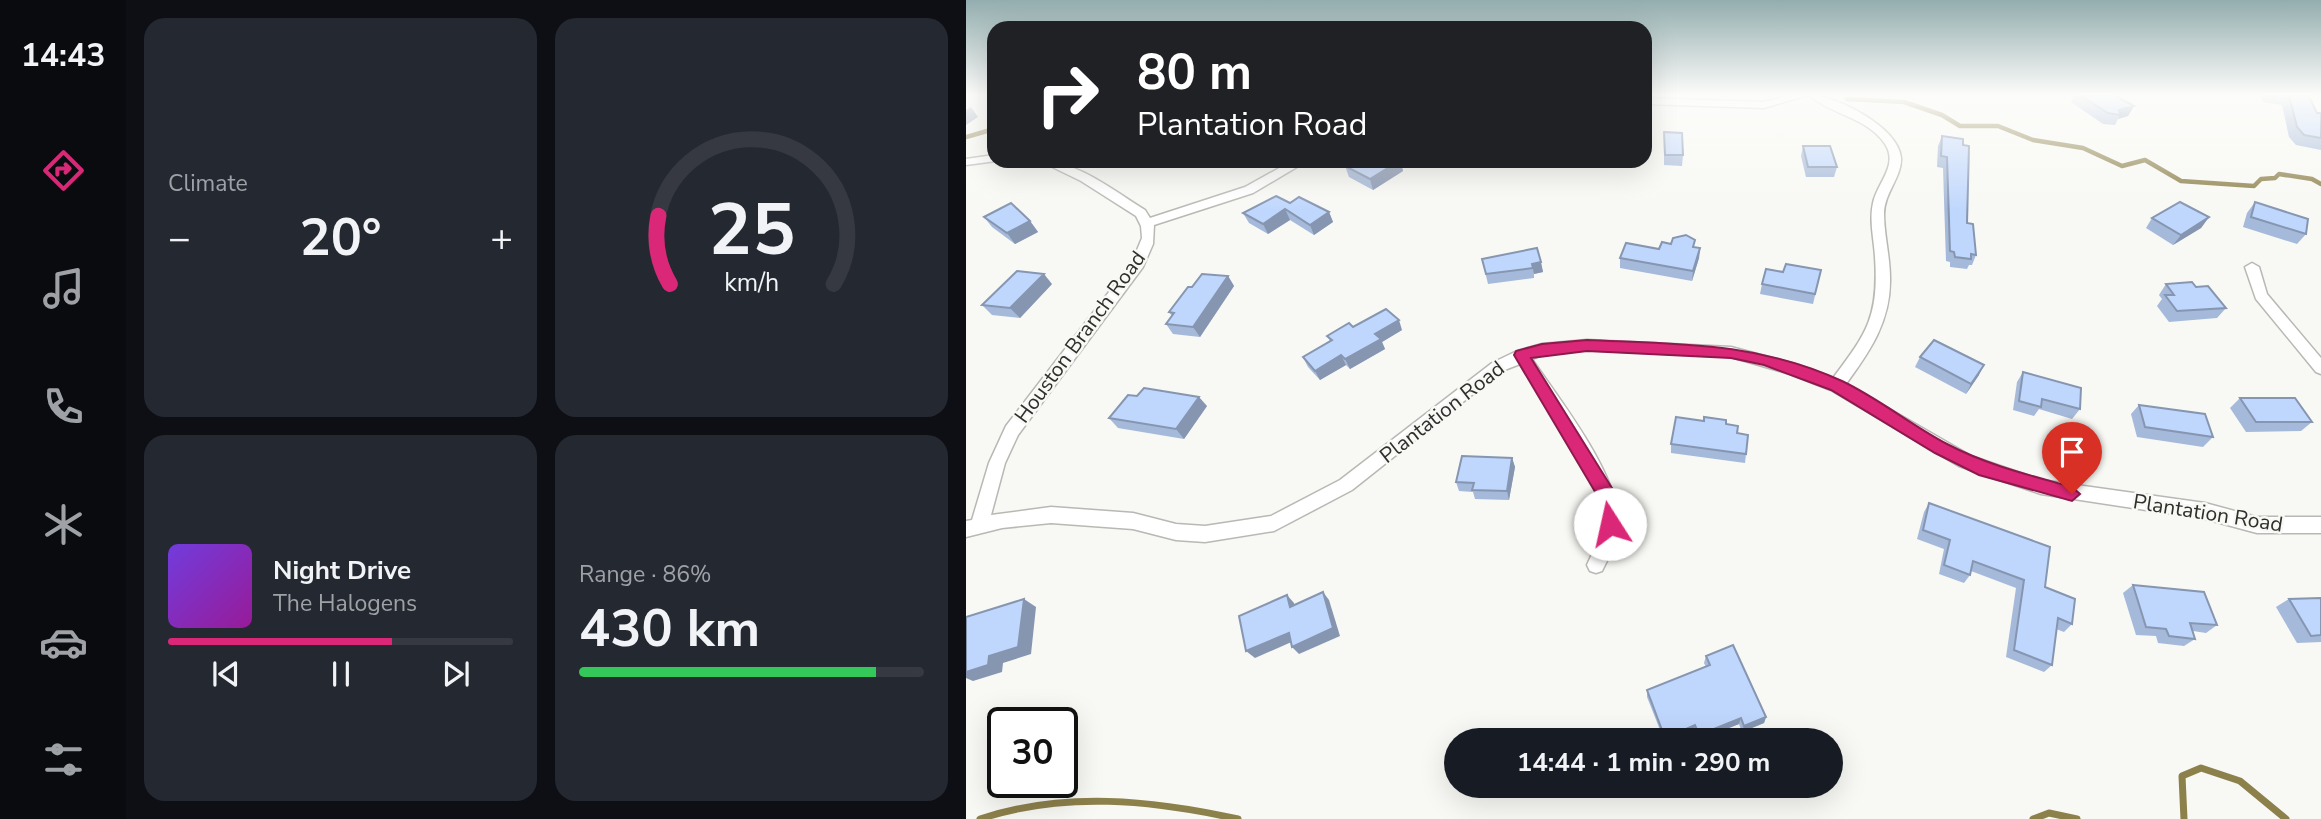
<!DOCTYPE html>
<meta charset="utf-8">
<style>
body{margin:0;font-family:"Nunito Sans",sans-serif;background:#242831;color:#f1f3f6;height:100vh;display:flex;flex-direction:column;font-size:26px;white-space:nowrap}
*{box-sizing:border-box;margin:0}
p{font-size:23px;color:#9ea1a6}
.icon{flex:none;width:38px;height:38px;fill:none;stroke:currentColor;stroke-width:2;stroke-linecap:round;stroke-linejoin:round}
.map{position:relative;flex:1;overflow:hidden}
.drawer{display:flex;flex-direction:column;gap:18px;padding:18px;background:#0d0f14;width:840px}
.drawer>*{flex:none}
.guide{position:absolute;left:21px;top:21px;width:665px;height:147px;border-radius:21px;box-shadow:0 7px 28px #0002;background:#202124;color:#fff;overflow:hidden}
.speed{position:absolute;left:21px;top:707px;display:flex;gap:14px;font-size:35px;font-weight:700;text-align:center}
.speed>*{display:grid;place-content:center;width:91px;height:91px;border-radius:50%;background:#171b24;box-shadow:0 7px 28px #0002;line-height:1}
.speed .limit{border:4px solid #111;border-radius:10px;background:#fff;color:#111}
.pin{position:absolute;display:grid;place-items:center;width:60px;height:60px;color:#fff;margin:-72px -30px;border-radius:50% 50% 50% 0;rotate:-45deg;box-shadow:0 0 7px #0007}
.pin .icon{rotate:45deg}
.me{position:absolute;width:77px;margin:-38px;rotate:350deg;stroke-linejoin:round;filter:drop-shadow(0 0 5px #0008)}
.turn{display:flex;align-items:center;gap:24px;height:147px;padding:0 35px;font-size:32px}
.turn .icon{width:91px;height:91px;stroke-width:2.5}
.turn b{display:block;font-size:49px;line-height:60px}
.big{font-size:52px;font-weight:700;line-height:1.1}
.drawer .card{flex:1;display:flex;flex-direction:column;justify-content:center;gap:10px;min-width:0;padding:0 24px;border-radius:21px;background:#242831}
.drawer .dial{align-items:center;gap:0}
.dial svg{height:182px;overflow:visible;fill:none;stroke:#363941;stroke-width:7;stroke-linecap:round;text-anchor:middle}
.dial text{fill:#f1f3f6;stroke:none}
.song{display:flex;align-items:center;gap:21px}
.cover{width:84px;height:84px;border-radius:10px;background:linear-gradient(135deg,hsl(260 70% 55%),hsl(300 70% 35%))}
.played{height:7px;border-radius:4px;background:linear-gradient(90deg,#db2777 65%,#363941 65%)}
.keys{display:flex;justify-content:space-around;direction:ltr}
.heat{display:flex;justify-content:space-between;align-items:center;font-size:38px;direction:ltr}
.charge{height:10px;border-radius:5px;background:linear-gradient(90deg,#34c759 86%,#363941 0)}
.drawer .tiles{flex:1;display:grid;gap:18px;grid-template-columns:repeat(2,1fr)}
.trip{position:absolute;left:478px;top:728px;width:399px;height:70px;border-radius:35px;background:#171b24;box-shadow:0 7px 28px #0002;font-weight:700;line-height:70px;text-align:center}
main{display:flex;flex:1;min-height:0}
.dock{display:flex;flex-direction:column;width:126px;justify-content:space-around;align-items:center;background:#090b0e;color:#9ea1a6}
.dock .icon{width:49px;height:49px}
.dock .on{color:#db2777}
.dock b{font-size:32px;color:#f1f3f6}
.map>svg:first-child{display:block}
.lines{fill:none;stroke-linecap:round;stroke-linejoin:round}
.stream-far1{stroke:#8c804b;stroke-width:4.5}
.stream{stroke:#8c804b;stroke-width:7}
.minor-casing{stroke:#b9b8b5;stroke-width:3}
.minor{fill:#fff;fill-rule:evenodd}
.wall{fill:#a5b9da}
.shaded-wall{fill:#8696b1}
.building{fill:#c0d7fd;stroke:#8696b1;stroke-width:2}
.route{fill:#db2777;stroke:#8e194d;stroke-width:2}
.labels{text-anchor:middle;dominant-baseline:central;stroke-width:5;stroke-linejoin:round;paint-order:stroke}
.street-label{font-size:21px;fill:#302f2e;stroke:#f8f8f4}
</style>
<main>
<nav class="dock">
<b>14:43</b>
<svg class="icon on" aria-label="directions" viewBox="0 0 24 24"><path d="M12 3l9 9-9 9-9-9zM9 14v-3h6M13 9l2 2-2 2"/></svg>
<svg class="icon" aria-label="music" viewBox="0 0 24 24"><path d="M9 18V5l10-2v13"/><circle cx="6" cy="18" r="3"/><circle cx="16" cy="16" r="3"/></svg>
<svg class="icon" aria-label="phone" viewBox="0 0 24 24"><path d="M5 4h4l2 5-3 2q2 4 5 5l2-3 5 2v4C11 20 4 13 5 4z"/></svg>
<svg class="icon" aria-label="climate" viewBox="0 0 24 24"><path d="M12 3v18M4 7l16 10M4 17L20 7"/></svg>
<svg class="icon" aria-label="car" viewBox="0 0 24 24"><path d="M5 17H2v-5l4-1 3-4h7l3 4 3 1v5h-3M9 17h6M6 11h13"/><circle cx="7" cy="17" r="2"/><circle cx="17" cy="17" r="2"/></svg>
<svg class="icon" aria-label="filters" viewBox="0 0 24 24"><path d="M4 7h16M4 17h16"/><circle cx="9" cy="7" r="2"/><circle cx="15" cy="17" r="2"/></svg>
</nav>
<section class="drawer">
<div class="tiles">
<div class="card"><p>Climate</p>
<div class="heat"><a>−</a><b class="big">20°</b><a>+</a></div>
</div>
<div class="card dial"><svg viewBox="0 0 100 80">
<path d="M14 69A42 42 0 1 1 86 69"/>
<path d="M14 69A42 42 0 0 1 9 39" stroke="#db2777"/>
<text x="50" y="56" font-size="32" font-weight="700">25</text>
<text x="50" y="72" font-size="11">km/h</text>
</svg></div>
<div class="card">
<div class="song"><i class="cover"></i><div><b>Night Drive</b><p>The Halogens</p></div></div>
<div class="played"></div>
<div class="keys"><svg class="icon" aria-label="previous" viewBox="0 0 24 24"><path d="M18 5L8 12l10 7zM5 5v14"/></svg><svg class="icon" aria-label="pause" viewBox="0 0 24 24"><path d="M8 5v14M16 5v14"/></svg><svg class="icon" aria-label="next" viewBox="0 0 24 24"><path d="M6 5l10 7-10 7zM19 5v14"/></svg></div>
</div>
<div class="card"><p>Range · 86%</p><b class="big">430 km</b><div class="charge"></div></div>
</div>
</section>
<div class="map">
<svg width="1355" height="819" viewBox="0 0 1355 819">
<rect width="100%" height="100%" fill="#f8f8f4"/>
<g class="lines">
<!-- stream-far1 -->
<g class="stream-far1">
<path d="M 881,99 L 938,102 L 976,115 L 994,126 L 1032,126 L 1067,140 L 1117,148 L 1156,166 L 1179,160 L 1215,181 L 1288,186 L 1295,179 L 1309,178 L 1313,174 L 1346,179 L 1355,184"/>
<path d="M 0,137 L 28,129"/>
</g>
<!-- stream -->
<g class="stream">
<path d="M 14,819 C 98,791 186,800 272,819"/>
<path d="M 1067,819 L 1083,813 L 1111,819"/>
<path d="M 1218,819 L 1216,776 L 1235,768 L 1274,781 L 1320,819"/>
</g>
<!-- minor casing -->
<g class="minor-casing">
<g id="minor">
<path d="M 825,95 L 842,95 L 798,108 L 679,104 L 679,98 L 798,102 Z"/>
<path d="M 843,95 C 869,95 933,127 935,158 C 936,177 918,193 918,214 C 918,235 924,256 924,278 C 925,321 904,351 880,384 L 1005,456 L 1075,480 L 1239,503 L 1291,517 L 1355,517 L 1355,533 L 1291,533 L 1239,519 L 1075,494 L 993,466 L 865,390 L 824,374 L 765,357 L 621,350 L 578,354 L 566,359 C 593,399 651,472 652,520 C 653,538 644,555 636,571 L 630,573 L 624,571 L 621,565 C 628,550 635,535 635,518 C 634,473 578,402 554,364 L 536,371 L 386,490 L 308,531 L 239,542 L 210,540 L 167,529 L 85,523 L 36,528 L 0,537 L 0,521 L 6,520 L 23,463 L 40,426 L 166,262 L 176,238 L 175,226 L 170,216 L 115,181 L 74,161 C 112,161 148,191 179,210 L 184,218 L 279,187 L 326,161 L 341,161 L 287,193 L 188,225 L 187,244 L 177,267 L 52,435 L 39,463 L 25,515 L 85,507 L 167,513 L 210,524 L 239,526 L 305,516 L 374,480 L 526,363 L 551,351 L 576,344 L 621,340 L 765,347 L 833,365 L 867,378 C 901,333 913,316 909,257 C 908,239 903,221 907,203 C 911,183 933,165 919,144 C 901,117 865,115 843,95 Z"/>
<path d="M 28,155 L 30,161 L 0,165 L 0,159 Z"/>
<path d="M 1286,263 L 1293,267 L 1301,294 L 1355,358 L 1355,374 L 1350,372 L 1290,299 L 1279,267 Z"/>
</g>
</g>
<!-- minor -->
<use href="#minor" class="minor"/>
</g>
<!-- wall -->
<g class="wall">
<path d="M 1109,95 L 1148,95 L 1168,106 L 1162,116 L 1152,119 L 1149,125 L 1137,124 L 1105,102 Z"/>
<path d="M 1294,95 L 1342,95 L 1351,113 L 1355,113 L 1355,150 L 1330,145 L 1323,137 L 1316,105 L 1297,102 Z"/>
<path d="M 698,132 L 717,155 L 716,166 L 698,165 Z"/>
<path d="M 976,136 L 1010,255 L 1006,265 L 1003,265 L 1001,269 L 984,267 L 984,262 L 980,261 L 977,168 L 971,167 L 972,146 Z"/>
<path d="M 837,146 L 871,167 L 868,177 L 840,177 L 835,156 Z"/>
<path d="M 379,166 L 437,171 L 407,190 L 383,177 Z"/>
<path d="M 1289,202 L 1340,234 L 1331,244 L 1277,227 L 1281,213 Z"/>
<path d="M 324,203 L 363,212 L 367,222 L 348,235 L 324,220 L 302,234 L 283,223 L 277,213 Z"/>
<path d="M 18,217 L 64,221 L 72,232 L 49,244 L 26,227 Z"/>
<path d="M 1243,217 L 1235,228 L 1207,245 L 1180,228 L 1186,218 Z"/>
<path d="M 728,247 L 734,248 L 733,258 L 726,281 L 654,268 L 654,258 Z"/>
<path d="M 571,248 L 577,272 L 568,274 L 568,278 L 522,284 L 516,259 Z"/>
<path d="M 855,270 L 847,304 L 794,294 L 796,284 L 817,272 Z"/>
<path d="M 262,276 L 268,286 L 234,337 L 207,334 L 200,324 L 206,316 L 203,312 L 226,287 Z"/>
<path d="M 86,284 L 54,318 L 26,315 L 16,305 Z"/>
<path d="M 1200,284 L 1230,287 L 1260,308 L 1251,318 L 1203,322 L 1191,306 L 1196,299 L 1193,295 Z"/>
<path d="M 387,327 L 436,330 L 416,342 L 419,349 L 384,369 L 380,365 L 354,380 L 342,367 L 337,357 L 364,341 L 361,336 Z"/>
<path d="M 954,357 L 1013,375 L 1000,394 L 949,367 Z"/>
<path d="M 1057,372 L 1114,409 L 1106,419 L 1073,409 L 1068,416 L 1047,410 L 1051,382 Z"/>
<path d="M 1274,398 L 1346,422 L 1335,431 L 1280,432 L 1264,408 Z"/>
<path d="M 1173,405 L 1247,437 L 1237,447 L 1171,437 L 1165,414 Z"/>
<path d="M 241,406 L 218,439 L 152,428 L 143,418 Z"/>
<path d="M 760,424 L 771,433 L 780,454 L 779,463 L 705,453 L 705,444 Z"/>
<path d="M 546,458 L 549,467 L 543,500 L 509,499 L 507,492 L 493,491 L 490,482 Z"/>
<path d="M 963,503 L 1079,587 L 1106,624 L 1098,632 L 1090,629 L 1086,665 L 1078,672 L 1040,657 L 1050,588 L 1005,571 L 1004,575 L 998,583 L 973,574 L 978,549 L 951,539 L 958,512 Z"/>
<path d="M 1167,585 L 1251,625 L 1240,633 L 1227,631 L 1229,639 L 1218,646 L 1192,643 L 1190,636 L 1170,635 L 1157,593 Z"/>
<path d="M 1355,598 L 1355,642 L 1331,643 L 1310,607 L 1323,599 Z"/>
<path d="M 740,656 L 800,717 L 798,723 L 776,732 L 773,724 L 734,740 L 732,740 L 728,731 L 706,740 L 698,740 L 681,697 L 681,690 L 740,667 L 738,663 Z"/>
</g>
<!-- shaded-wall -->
<g class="shaded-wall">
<path d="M 1168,106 L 1162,116 L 1152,119 L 1154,115 L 1153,110 Z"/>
<path d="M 5,107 L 12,117 L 0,125 L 0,110 Z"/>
<path d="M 433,161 L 435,161 L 437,171 L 407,190 L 404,179 Z"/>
<path d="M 319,209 L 324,220 L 302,234 L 297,224 Z"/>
<path d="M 363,212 L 367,222 L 348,235 L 344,225 Z"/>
<path d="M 1243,217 L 1235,228 L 1207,245 L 1215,235 Z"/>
<path d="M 64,221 L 72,232 L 49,244 L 41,233 Z"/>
<path d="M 734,248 L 733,258 L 726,281 L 727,271 Z"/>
<path d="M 575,262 L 577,272 L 568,274 L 566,264 Z"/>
<path d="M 78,274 L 86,284 L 54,318 L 44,308 Z"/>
<path d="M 262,276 L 268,286 L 234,337 L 227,327 Z"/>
<path d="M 433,320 L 436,330 L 416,342 L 419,349 L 384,369 L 379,359 L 409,334 Z"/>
<path d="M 375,355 L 380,365 L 354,380 L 349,371 Z"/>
<path d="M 1018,365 L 1013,375 L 1000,394 L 1005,384 Z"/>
<path d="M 233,397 L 241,406 L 218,439 L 210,429 Z"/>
<path d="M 546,458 L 549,467 L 543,500 L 541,491 Z"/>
<path d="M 357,592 L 363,600 L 374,636 L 333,654 L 326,647 Z"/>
<path d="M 321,595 L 328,603 L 331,615 L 324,607 Z"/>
<path d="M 58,599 L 70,607 L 65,654 L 37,663 L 36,672 L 7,681 L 0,678 L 0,672 Z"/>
<path d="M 323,633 L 330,640 L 289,658 L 280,651 Z"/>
<path d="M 800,717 L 798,723 L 776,732 L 778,726 Z"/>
<path d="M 775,718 L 773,724 L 732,740 L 733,735 Z"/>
<path d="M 729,725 L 728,731 L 706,740 L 699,740 L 699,738 Z"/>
</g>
<!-- building -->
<g class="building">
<path d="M 1114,95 L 1148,95 L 1168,106 L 1153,110 L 1154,115 L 1142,113 Z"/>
<path d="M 1323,95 L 1342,95 L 1351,113 L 1355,113 L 1355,138 L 1338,135 L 1331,127 Z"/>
<path d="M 698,132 L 716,133 L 717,155 L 699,155 Z"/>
<path d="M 976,136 L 997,139 L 997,145 L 1003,146 L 1001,223 L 1007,224 L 1010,255 L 1005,254 L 1005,259 L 989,257 L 988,252 L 984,251 L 981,157 L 975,156 Z"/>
<path d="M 837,146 L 864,146 L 871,167 L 842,167 Z"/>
<path d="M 388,161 L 433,161 L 404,179 L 379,166 Z"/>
<path d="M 310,196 L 324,203 L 333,197 L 363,212 L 344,225 L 319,209 L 297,224 L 277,213 Z"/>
<path d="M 1214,202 L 1243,217 L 1215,235 L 1186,218 Z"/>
<path d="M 1289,202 L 1342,219 L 1340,234 L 1285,217 Z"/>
<path d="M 45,203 L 64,221 L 41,233 L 18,217 Z"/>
<path d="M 720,235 L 729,240 L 727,247 L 734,248 L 727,271 L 654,258 L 660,243 L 693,249 L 696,242 L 705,244 L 707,238 Z"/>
<path d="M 571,248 L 575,262 L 566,264 L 567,268 L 520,274 L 516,259 Z"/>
<path d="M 820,264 L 855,270 L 849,294 L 796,284 L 800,269 L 817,272 Z"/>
<path d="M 51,271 L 78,274 L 44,308 L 16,305 Z"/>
<path d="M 236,274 L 262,276 L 227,327 L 200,324 L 208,313 L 203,312 L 222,287 L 226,287 Z"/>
<path d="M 1226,282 L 1230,287 L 1242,286 L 1260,308 L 1211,311 L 1199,295 L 1208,295 L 1200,284 Z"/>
<path d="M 420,309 L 433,320 L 409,334 L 415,339 L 379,359 L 375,355 L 349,371 L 337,357 L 366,340 L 361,336 L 383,323 L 387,327 Z"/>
<path d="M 968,340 L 1018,365 L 1005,384 L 954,357 Z"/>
<path d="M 1057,372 L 1115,388 L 1114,409 L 1076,399 L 1075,407 L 1053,401 Z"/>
<path d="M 178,388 L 233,397 L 210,429 L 143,418 L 162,395 L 171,396 Z"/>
<path d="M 1274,398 L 1329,398 L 1346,422 L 1290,422 Z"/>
<path d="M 1173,405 L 1239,414 L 1247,437 L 1179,427 Z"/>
<path d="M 710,417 L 738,421 L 738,417 L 760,420 L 760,424 L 772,426 L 771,433 L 782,435 L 780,454 L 705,444 Z"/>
<path d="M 496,456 L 546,458 L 541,491 L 506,490 L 508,483 L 490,482 Z"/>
<path d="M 963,503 L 1084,547 L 1079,587 L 1109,599 L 1106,624 L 1092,618 L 1086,665 L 1048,650 L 1058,580 L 1007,561 L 1004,575 L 978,565 L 984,540 L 957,530 Z"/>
<path d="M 1167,585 L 1238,592 L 1251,625 L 1224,623 L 1229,639 L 1203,636 L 1200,629 L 1180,627 Z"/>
<path d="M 357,592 L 367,628 L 326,647 L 323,633 L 280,651 L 273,616 L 321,595 L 324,607 Z"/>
<path d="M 1355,598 L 1355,635 L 1345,636 L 1323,599 Z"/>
<path d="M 58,599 L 52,647 L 23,656 L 22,665 L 0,672 L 0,617 Z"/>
<path d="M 767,645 L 800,717 L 778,726 L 775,718 L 733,735 L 729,725 L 699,738 L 681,690 L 744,665 L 740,656 Z"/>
</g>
<!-- sky -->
<linearGradient id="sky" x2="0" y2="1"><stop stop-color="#93adae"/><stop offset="0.45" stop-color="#fcfcfa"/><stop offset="1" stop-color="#fcfcfa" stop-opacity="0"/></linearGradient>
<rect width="1355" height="210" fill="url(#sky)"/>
<!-- route -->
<path class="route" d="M 621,340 C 711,344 792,342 876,381 C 912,398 945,425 981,444 C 1021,465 1063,475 1106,487 L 1114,494 L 1106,501 L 1013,475 L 969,453 L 865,390 L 798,365 L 765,358 L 621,351 L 565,358 L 646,488 L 653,524 L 644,532 L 635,524 L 631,495 L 548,355 L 550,351 L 576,344 Z"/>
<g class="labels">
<!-- street labels -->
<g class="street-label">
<text transform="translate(114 337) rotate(-54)">Houston Branch Road</text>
<text transform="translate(476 412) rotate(-38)">Plantation Road</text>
<text transform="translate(1242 513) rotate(9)">Plantation Road</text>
</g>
</g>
</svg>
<div class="speed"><div class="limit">30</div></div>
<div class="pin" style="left:1106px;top:494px;background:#d93025"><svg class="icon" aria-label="arrive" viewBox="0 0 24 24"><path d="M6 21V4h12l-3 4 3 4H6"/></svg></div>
<svg class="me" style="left:644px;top:524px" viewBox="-20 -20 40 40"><circle r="19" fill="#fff"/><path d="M0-13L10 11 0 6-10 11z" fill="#db2777"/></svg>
<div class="trip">14:44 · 1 min · 290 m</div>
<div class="guide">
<div class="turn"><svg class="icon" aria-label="right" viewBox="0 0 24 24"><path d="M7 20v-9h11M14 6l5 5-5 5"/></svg><div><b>80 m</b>Plantation Road</div></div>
</div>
</div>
</main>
